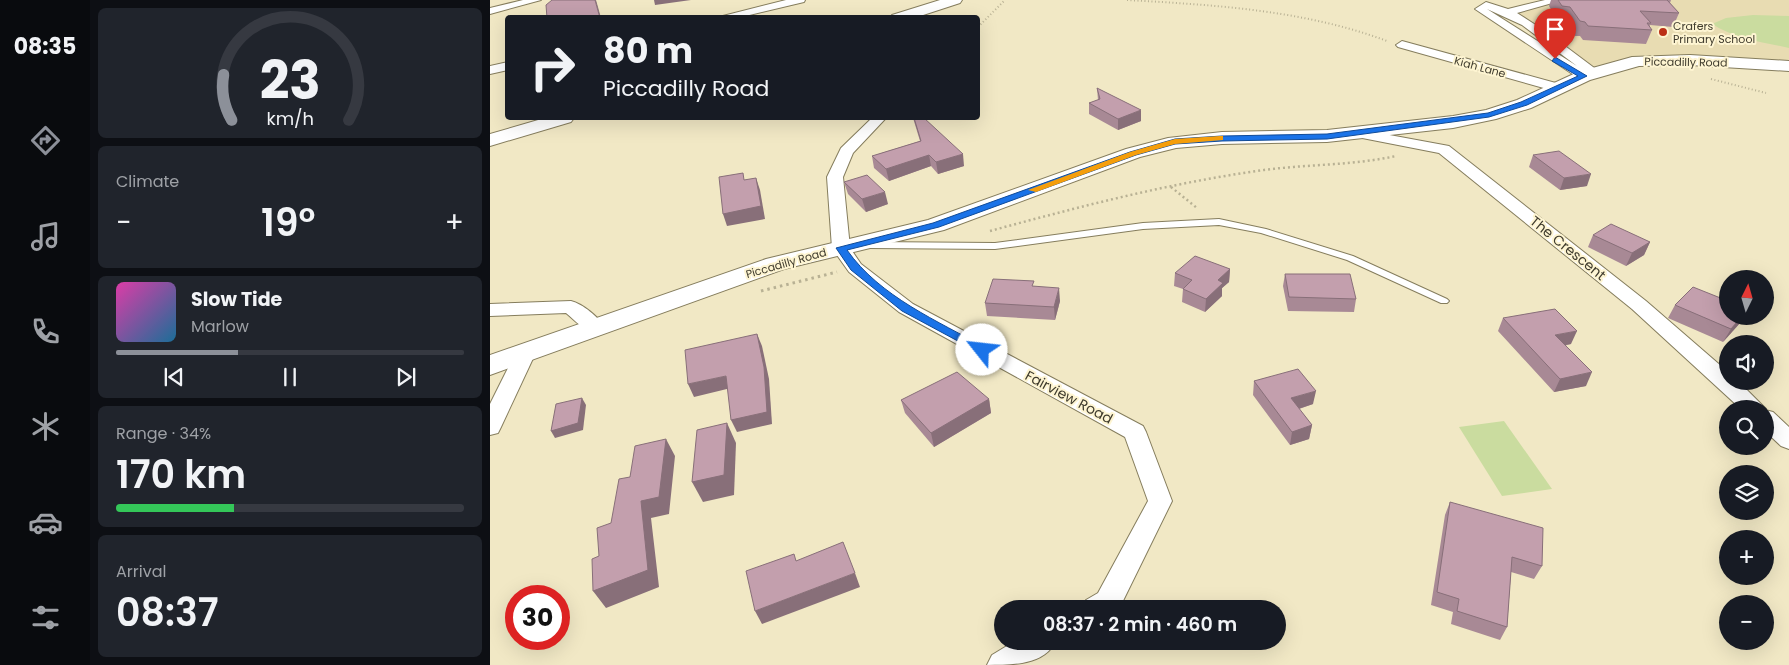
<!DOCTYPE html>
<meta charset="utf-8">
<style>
body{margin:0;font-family:Poppins,sans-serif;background:#20242c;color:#f1f3f6;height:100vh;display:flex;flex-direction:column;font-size:19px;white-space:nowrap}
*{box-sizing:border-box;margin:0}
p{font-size:16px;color:#9ea1a6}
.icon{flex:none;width:28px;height:28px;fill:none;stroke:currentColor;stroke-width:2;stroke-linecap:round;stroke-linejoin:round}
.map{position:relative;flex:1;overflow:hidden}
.side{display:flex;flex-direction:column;gap:8px;padding:8px;background:#0d0f14;width:400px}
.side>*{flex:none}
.banner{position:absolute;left:15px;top:15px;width:475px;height:105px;border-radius:5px;box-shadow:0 5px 20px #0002;background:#171b24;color:#f1f3f6;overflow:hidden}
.needle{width:32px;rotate:5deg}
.buttons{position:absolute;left:1229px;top:270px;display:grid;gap:10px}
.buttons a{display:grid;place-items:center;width:55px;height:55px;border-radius:50%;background:#171b24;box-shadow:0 5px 20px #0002;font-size:25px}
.speed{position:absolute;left:15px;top:585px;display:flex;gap:10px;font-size:25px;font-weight:700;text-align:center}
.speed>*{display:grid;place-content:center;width:65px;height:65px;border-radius:50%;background:#171b24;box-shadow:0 5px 20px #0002;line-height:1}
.speed .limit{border:8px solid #d22;background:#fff;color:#111}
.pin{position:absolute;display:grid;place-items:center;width:42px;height:42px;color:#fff;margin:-51px -21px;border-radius:50% 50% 50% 0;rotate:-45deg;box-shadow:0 0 5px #0007}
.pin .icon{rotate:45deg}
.me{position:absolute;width:55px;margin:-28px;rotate:299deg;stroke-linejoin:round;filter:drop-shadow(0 0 4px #0008)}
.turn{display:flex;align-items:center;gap:18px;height:105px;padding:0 15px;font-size:22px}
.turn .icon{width:65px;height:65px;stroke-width:2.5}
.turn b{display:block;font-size:35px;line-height:42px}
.big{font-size:38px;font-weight:600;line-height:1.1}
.side .widget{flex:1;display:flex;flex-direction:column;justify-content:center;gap:8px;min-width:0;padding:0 18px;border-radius:8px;background:#20242c}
.side .dial{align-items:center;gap:0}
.dial svg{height:130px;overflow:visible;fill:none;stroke:#363941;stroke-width:7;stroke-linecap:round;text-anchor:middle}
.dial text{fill:#f1f3f6;stroke:none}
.song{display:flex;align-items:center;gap:15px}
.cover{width:60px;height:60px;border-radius:8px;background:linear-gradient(135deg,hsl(320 70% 55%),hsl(200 70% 35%))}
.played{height:5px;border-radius:2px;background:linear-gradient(90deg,#8c9099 35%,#363941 35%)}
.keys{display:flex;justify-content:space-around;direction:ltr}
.heat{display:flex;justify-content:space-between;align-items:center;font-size:28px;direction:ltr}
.charge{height:8px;border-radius:4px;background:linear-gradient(90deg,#34c759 34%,#363941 0)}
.trip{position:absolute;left:504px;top:600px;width:292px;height:50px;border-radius:25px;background:#171b24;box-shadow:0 5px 20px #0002;font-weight:600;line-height:50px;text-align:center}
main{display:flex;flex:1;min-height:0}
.dock{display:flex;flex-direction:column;width:90px;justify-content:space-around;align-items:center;background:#090b0e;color:#9ea1a6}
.dock .icon{width:35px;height:35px}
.dock .on{color:#8c9099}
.dock b{font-size:22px;color:#f1f3f6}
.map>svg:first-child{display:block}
.built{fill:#e8dcb2}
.green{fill:#cadc9f}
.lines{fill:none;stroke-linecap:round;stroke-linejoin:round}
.lane-casing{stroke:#857d5d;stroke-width:2}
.street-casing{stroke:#857d5d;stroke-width:2}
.secondary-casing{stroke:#857d5d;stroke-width:2}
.path-far2{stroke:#b8b194;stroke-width:2;stroke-dasharray:1 2.5;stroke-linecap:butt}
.path-far1{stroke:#b8b194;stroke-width:2.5;stroke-dasharray:2 3;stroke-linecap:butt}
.path{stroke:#b8b194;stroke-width:3;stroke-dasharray:2.5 4;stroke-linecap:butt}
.lane{fill:#fff;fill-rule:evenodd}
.street{fill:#fff;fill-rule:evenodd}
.secondary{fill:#fff;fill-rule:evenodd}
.wall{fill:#a88995}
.shaded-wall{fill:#886f79}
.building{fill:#c39fad;stroke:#886f79}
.route{fill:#1a73e8;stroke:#114b97}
.slow{fill:#f59e0b}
.poi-dot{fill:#bb3016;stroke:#fef5d2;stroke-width:2}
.labels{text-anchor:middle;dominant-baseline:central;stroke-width:4;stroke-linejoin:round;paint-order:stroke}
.far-poi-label{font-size:11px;fill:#3f3b2d;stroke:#fef5d2;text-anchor:start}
.far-street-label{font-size:11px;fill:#3f3b2d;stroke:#fef5d2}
.street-label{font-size:14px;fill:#3f3b2d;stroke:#fef5d2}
</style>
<main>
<nav class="dock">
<b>08:35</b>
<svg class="icon on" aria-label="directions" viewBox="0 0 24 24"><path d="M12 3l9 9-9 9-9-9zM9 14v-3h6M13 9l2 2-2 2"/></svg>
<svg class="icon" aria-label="music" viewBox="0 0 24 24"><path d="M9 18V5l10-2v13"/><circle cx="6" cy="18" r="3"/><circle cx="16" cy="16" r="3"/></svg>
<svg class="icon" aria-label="phone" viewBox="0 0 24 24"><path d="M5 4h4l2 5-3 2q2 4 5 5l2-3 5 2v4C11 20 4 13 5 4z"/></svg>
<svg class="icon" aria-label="climate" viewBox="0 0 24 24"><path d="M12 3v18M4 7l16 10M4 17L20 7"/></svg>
<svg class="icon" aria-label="car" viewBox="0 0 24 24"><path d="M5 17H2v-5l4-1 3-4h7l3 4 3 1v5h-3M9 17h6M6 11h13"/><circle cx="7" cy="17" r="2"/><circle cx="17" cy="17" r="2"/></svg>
<svg class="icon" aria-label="filters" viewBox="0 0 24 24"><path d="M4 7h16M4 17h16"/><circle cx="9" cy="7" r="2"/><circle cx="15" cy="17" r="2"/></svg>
</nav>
<section class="side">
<div class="widget dial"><svg viewBox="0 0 100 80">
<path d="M14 69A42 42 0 1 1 86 69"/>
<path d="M14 69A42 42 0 0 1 9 41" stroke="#8c9099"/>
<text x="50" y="56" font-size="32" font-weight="700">23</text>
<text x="50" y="72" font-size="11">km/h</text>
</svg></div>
<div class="widget"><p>Climate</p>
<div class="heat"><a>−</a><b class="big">19°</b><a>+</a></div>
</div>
<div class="widget">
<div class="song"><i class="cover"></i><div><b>Slow Tide</b><p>Marlow</p></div></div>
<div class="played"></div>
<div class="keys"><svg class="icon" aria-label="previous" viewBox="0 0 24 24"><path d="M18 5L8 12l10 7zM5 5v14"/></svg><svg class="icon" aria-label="pause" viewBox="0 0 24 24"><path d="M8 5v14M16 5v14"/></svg><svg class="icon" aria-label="next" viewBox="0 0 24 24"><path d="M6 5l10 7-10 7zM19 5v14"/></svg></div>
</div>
<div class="widget"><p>Range · 34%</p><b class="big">170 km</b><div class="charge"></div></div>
<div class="widget"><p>Arrival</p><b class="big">08:37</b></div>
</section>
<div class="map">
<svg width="1299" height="665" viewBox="0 0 1299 665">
<rect width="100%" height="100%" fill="#f1e8c5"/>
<!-- built -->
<path class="built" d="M 1068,0 L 1299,0 L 1299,66 L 1182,60 L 1103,73 L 1018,12 Z"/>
<!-- green -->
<g class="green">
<path d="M 1263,15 L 1299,16 L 1299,48 C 1273,42 1245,39 1222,24 L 1236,18 Z"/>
<path d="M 1014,421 L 1062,489 L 1012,496 L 969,427 Z"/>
</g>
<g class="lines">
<!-- lane casing -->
<g class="lane-casing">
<path id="lane" d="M 729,219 L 776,229 L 863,256 L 957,299 L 959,301 L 957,303 L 951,303 L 857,260 L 771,233 L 729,225 L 653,229 L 505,249 L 379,248 L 375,245 L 379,242 L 505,243 L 653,223 Z"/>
</g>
<!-- street casing -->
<g class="street-casing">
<g id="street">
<path d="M 33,0 L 51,0 L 0,14 L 0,8 Z"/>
<path d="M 296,0 L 315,0 L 314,2 L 247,18 L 225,18 Z"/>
<path d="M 1055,0 L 1073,0 L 1027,13 L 1055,31 L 1107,70 L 1109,73 C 1106,78 1095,80 1090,79 L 985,9 L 996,2 L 1018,9 ZM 997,9 L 1032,25 L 1087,66 Z"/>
<path d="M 912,41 L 1073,85 L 1074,88 L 1068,92 L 908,47 L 906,45 Z"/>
<path d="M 18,62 L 18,70 L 0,74 L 0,66 Z"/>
<path d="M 382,118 L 396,118 L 363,153 L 353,177 L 360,248 L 371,264 L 423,304 L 653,426 L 656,432 L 682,501 L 629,609 L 592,609 L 596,600 L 608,593 L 658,501 L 635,437 L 409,312 L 359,272 L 342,248 L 337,177 L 351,148 Z"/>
<path d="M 867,129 L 959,146 L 1156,301 L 1238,372 L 1238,381 L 1248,381 L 1276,409 L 1275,410 L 1283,412 L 1299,427 L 1299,449 L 1291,446 L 1275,431 L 1275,409 L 1251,409 L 1142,309 L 949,153 L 862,136 L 860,133 Z"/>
<path d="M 81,301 C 93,304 108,317 115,327 L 112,331 C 97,335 87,322 76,313 L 0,316 L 0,304 Z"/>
<path d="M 36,345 L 43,347 L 46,352 L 11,427 L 8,433 L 0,435 L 0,404 L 26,352 L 29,347 Z"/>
<path d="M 525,641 L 566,641 C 554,665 523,665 497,665 L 502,655 Z"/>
</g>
</g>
<!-- secondary casing -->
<g class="secondary-casing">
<g id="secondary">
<path d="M 450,0 L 472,0 L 470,3 L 424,18 L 400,18 L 402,15 Z"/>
<path d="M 1200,55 L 1299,61 L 1299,71 L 1200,65 L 1149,66 L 1100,80 L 1041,108 L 1006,119 L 963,128 L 837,142 L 732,144 L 686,148 L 650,157 L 454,230 L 294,269 L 0,375 L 0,355 L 276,259 L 438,220 L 636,149 L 678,138 L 732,132 L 837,130 L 963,116 L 996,110 L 1027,100 L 1088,72 L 1142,57 Z"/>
<path d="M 55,118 L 84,118 L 81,122 L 0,146 L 0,134 Z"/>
</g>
</g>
<!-- path-far2 -->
<g class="path-far2">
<path d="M 637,0 C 725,5 814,10 897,41"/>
<path d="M 488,27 L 515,0"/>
<path d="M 1221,79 L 1276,93"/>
</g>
<!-- path-far1 -->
<g class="path-far1">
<path d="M 681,187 L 707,208"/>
<path d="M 500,231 C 588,207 676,184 767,171 C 813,164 860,166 906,156"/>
</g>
<!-- path -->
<path class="path" d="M 271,291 L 347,272"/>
<!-- lane -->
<use href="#lane" class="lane"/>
<!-- street -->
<use href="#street" class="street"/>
<!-- secondary -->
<use href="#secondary" class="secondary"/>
</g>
<!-- wall -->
<g class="wall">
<path d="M 1061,0 L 1181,0 L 1180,3 L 1189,13 L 1183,27 L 1160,25 L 1159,27 L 1162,30 L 1156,44 L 1093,40 L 1090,36 L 1085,36 L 1076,20 L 1068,20 L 1059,6 Z"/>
<path d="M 607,88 L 651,121 L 628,130 L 599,114 L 599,103 L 608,100 Z"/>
<path d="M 423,118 L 434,118 L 474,166 L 448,174 L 441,166 L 399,181 L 384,168 L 382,156 L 430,141 Z"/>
<path d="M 1043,155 L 1097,186 L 1070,190 L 1039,167 Z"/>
<path d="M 354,182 L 398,204 L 376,212 L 358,194 Z"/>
<path d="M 1103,235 L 1160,242 L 1154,255 L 1136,266 L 1098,247 Z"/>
<path d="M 740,269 L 739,282 L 732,288 L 732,296 L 715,312 L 692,302 L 693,289 L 684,286 L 685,273 Z"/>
<path d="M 795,274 L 866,299 L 864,312 L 798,311 L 793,286 Z"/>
<path d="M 544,286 L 570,301 L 565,320 L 497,316 L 495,303 Z"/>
<path d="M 1185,305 L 1250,323 L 1233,342 L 1178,318 Z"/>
<path d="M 1013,318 L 1081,344 L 1076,345 L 1096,386 L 1064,392 L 1008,331 Z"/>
<path d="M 764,381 L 823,404 L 809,409 L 822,425 L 819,439 L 800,445 L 763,395 Z"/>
<path d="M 499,399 L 501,413 L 444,447 L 415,413 L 411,400 Z"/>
<path d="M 960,502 L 1052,566 L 1044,579 L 1021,572 L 1017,627 L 1010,640 L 961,624 L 963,612 L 941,605 L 955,515 Z"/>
</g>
<!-- shaded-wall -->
<g class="shaded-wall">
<path d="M 105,0 L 106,0 L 111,18 L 110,18 Z"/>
<path d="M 164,0 L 201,0 L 165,5 Z"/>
<path d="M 651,110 L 651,121 L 628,130 L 628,119 Z"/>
<path d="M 473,154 L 474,166 L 448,174 L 446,162 Z"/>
<path d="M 439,155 L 441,166 L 399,181 L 396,169 Z"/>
<path d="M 1101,174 L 1097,186 L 1070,190 L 1074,178 Z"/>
<path d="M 266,178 L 270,190 L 275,219 L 237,226 L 233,214 Z"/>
<path d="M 395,192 L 398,204 L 376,212 L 372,199 Z"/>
<path d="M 1160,242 L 1154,255 L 1136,266 L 1142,253 Z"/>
<path d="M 740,269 L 739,282 L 732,288 L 732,296 L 715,312 L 716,299 L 728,280 Z"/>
<path d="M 569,288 L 570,301 L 565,320 L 564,307 Z"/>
<path d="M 1252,316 L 1254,316 L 1250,323 L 1233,342 L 1241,329 Z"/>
<path d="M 1087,331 L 1081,344 L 1060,348 L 1065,335 Z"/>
<path d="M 267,334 L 272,346 L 279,379 L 282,424 L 247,432 L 241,420 Z"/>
<path d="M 1102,372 L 1096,386 L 1064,392 L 1070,379 Z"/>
<path d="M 236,376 L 241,388 L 204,397 L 198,384 Z"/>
<path d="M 826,391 L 823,404 L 799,412 L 801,398 Z"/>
<path d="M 92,398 L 96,405 L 93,430 L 65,438 L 61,431 Z"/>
<path d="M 499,399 L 501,413 L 444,447 L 441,433 Z"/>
<path d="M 237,423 L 246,443 L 244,495 L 213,502 L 202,482 Z"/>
<path d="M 822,425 L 819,439 L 800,445 L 802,432 Z"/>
<path d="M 176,439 L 185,456 L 179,514 L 161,518 L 169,587 L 116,608 L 103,591 L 151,501 Z"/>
<path d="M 365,573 L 370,587 L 272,624 L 265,611 Z"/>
</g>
<!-- building -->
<g class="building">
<path d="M 62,0 L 105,0 L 110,18 L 57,18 L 56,5 Z"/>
<path d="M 1068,0 L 1177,0 L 1189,13 L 1150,11 L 1161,23 L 1157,23 L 1162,30 L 1098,26 L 1095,22 L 1090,21 L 1080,7 L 1072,6 Z"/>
<path d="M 607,88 L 651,110 L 628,119 L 599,103 L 610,99 Z"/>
<path d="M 424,118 L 434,118 L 473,154 L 446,162 L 439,155 L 396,169 L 382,156 L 431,141 Z"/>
<path d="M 1069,151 L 1101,174 L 1074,178 L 1043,155 Z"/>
<path d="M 253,173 L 254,180 L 266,178 L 271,206 L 233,214 L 229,177 Z"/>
<path d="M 377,175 L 395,192 L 372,199 L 354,182 Z"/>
<path d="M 1121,224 L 1160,242 L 1142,253 L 1103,235 Z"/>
<path d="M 705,256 L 740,269 L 728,280 L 733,283 L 716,299 L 693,289 L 702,280 L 685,273 Z"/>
<path d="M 795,274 L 860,274 L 866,299 L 799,297 Z"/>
<path d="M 503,279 L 544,281 L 542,286 L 569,288 L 564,307 L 495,303 Z"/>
<path d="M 1203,287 L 1238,301 L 1238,316 L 1252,316 L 1241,329 L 1185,305 Z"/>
<path d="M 1065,309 L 1087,331 L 1065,335 L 1102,372 L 1070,379 L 1013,318 Z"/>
<path d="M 267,334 L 274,367 L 277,412 L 241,420 L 236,376 L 198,384 L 195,350 Z"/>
<path d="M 808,369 L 826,391 L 801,398 L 822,425 L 802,432 L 764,381 Z"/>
<path d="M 467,372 L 499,399 L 441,433 L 411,400 Z"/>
<path d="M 92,398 L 88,423 L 61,431 L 66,404 Z"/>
<path d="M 237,423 L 234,475 L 202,482 L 207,430 Z"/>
<path d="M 176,439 L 169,497 L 151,501 L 158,570 L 103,591 L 102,559 L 109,556 L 107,528 L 121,523 L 129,479 L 140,477 L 145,446 Z"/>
<path d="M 960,502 L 1053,528 L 1052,566 L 1022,557 L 1017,627 L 967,611 L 969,599 L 947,592 Z"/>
<path d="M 353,542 L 365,573 L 265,611 L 256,571 L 304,554 L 306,561 Z"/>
</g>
<!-- route -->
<path class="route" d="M 1065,57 L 1097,76 L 1037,105 L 999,117 L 837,139 L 732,141 L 685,144 L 646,155 L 449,227 L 357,250 C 390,297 448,321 496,348 L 496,353 L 492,354 L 412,311 L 361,270 L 346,248 L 443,223 L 640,152 L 685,139 L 732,136 L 837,134 L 998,113 L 1031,102 L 1088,76 L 1062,61 Z"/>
<!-- slow -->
<path class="slow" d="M 730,136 L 733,136 L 733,140 L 685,144 L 646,155 L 546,192 L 538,190 L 640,152 L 685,139 Z"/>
<!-- markers -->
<circle class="poi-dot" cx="1173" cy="32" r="5"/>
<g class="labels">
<!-- far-poi labels -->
<g class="far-poi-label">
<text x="1183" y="26">Crafers<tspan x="1183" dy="13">Primary School</tspan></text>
</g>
<!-- far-street labels -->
<g class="far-street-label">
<text transform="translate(1196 62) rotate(1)">Piccadilly Road</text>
<text transform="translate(990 67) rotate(15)">Kiah Lane</text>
<text transform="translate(296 263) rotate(-16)">Piccadilly Road</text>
</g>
<!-- street labels -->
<g class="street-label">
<text transform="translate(1078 248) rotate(39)">The Crescent</text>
<text transform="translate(579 397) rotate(28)">Fairview Road</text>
</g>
</g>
</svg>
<div class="buttons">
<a><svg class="needle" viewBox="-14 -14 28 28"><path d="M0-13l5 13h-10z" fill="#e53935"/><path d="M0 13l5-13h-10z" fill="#9ea1a6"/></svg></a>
<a><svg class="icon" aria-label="sound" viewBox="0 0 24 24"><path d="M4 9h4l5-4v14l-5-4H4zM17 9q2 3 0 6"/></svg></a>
<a><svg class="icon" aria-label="search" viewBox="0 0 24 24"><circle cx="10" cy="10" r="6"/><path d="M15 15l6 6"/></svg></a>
<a><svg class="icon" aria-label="layers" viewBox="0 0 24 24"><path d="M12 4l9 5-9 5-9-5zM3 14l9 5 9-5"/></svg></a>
<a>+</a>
<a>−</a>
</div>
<div class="speed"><div class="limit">30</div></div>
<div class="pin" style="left:1065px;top:59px;background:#d93025"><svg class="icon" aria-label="arrive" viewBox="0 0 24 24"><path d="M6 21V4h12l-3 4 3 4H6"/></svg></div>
<svg class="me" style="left:492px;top:350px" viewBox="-20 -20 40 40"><circle r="19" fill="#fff"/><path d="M0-13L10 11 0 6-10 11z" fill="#1a73e8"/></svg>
<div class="trip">08:37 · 2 min · 460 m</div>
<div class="banner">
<div class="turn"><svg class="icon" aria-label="right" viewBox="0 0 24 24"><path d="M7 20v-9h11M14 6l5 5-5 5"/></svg><div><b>80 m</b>Piccadilly Road</div></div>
</div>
</div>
</main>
